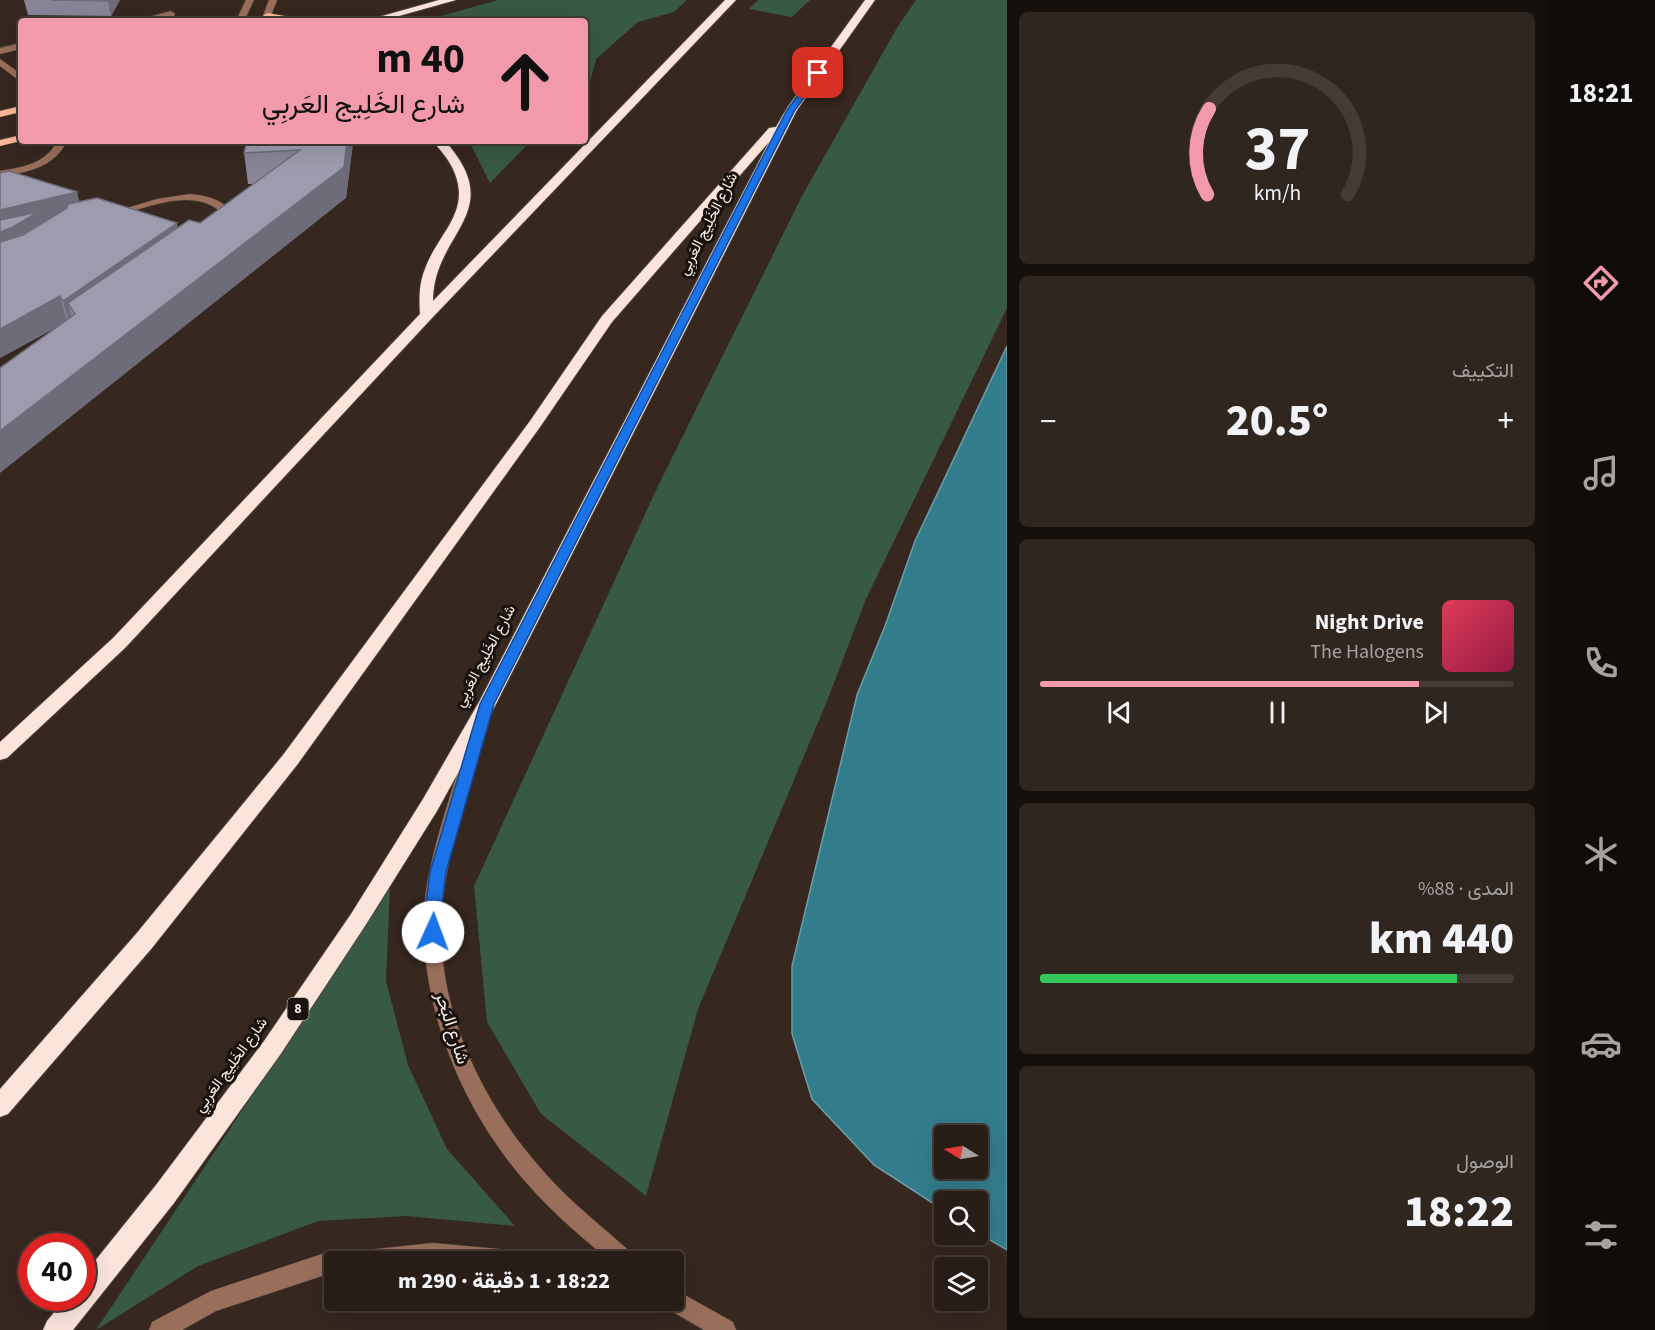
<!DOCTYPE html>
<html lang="ar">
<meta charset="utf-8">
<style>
body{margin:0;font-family:"Source Sans 3",Vazirmatn,sans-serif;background:#302620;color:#f1f3f6;direction:rtl;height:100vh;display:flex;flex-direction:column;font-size:22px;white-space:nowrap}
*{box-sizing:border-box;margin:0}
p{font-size:20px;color:#a5a2a1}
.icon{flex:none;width:33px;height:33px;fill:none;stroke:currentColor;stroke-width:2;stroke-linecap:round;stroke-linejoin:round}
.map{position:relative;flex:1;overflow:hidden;direction:ltr}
.panel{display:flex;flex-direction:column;gap:12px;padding:12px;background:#16100d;width:540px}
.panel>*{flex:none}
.top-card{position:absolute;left:18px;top:18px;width:570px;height:126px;border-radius:6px;box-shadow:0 6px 24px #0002,0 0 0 2px #443b36;direction:rtl;background:#f39aaa;color:#111;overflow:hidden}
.needle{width:39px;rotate:281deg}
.fabs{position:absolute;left:934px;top:1125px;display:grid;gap:12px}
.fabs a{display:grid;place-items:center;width:54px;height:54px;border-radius:6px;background:#281d17;box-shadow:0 6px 24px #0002,0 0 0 2px #443b36;font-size:30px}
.speed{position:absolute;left:18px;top:1233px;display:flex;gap:12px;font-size:30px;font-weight:700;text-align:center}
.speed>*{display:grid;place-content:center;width:78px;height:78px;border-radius:50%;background:#281d17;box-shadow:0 6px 24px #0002,0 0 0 2px #443b36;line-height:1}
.speed .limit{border:9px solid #d22;background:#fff;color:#111}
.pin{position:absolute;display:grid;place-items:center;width:51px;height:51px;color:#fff;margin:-26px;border-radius:12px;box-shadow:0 3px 9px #0006}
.me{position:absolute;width:66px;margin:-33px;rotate:2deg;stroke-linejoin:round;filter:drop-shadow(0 0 4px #0008)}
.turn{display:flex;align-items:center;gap:21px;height:126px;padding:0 24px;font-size:27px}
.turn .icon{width:78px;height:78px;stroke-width:2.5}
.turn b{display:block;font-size:42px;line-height:51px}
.big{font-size:45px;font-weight:800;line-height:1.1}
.panel .card{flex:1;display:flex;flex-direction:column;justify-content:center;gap:9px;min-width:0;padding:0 21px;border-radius:9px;background:#302620}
.panel .dial{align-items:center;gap:0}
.dial svg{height:156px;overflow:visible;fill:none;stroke:#443b36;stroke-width:7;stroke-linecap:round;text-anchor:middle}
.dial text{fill:#f1f3f6;stroke:none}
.song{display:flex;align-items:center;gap:18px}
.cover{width:72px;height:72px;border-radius:9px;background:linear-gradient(135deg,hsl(350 70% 55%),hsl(340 70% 35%))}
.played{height:6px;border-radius:3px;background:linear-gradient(90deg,#f39aaa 80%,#443b36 80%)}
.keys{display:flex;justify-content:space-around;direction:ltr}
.heat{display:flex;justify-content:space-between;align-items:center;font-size:33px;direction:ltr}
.charge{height:9px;border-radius:4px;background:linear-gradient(90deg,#34c759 88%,#443b36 0)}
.trip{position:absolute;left:324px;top:1251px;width:360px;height:60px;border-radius:6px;background:#281d17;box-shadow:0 6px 24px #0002,0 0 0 2px #443b36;font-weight:800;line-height:60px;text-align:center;direction:rtl}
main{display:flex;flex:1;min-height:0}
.tabs{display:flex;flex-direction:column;width:108px;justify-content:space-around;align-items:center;background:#100c09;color:#a5a2a1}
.tabs .icon{width:42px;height:42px}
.tabs .active{color:#f39aaa}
.tabs b{font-size:27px;color:#f1f3f6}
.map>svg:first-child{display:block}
.green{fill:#385944}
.water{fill:#337c8c;stroke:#6e9ea7;stroke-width:1.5;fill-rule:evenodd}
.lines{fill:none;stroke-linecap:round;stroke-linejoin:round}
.minor-casing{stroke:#51433b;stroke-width:1}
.major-casing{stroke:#51433b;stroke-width:1}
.highway-casing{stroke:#51433b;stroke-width:2}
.minor{fill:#996f5b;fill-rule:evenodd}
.major{fill:#fdb897;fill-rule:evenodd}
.highway{fill:#fbe5db;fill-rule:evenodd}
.wall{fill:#888596}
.shaded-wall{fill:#6f6c7a}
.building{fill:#9e9bae;stroke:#6f6c7a;stroke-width:1.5}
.route{fill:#1a73e8;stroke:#114b97;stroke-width:1.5}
.labels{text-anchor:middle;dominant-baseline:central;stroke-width:6;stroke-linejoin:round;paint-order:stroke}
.shield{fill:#19120e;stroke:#b4aba6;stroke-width:1.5}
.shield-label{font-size:14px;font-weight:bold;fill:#f7ede7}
.street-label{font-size:15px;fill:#f7ede7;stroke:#19120e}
.near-street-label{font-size:18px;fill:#f7ede7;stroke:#19120e}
</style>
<main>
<nav class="tabs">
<b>18:21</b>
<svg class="icon active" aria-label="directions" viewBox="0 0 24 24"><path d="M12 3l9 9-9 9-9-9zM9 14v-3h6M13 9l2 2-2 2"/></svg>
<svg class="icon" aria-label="music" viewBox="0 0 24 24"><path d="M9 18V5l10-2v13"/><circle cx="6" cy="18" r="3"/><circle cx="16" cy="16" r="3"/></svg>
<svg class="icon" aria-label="phone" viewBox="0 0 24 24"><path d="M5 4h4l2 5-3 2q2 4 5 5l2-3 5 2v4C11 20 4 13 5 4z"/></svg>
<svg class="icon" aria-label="climate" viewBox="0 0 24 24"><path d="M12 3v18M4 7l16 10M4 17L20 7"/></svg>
<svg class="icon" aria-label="car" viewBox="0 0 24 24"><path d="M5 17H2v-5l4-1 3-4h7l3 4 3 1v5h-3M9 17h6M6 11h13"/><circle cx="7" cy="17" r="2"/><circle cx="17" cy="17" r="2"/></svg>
<svg class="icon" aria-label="filters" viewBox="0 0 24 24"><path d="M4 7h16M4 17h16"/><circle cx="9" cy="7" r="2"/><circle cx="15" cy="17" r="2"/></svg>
</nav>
<section class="panel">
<div class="card dial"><svg viewBox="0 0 100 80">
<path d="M14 69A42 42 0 1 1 86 69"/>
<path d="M14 69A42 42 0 0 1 15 25" stroke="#f39aaa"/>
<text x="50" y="56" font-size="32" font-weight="700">37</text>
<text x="50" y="72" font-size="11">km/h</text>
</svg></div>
<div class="card"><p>التكييف</p>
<div class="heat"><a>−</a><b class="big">20.5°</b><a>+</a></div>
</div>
<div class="card">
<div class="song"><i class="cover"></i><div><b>Night Drive</b><p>The Halogens</p></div></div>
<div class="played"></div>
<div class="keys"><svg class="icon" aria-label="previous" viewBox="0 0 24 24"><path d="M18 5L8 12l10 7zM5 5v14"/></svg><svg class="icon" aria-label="pause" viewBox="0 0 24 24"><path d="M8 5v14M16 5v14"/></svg><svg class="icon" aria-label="next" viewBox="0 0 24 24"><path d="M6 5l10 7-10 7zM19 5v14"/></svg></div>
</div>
<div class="card"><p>المدى · 88%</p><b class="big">440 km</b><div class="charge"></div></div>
<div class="card"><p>الوصول</p><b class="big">18:22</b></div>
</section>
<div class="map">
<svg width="1007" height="1330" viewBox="0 0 1007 1330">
<rect width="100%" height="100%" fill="#36271f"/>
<!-- green -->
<g class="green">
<path d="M 498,0 L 687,0 L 674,12 L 638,22 L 596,59 L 590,82 L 585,86 L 585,21 L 423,21 Z"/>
<path d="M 758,0 L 810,0 L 792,17 L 749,9 Z"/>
<path d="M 916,0 L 1007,0 L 1007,308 L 866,599 L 827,701 L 698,1009 L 646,1196 L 541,1114 L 487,1022 L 474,886 L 658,486 L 802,196 L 898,26 Z"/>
<path d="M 469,141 L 531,141 L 490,183 Z"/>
<path d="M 390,888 L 386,981 L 408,1065 L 447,1149 L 515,1226 L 406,1216 L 318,1221 L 198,1266 L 96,1330 Z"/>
</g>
<!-- water -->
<path class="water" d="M 1007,346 L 1007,1250 L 978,1233 L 978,1202 L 945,1202 L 945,1211 L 874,1165 L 812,1099 L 792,1034 L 792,966 L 857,695 L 885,626 L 915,541 ZM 945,1136 L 978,1136 L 978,1168 L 945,1168 Z"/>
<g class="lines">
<!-- minor casing -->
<g class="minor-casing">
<g id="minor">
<path d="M 246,0 L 254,0 L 244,21 L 236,21 Z"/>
<path d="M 269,0 L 277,0 L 269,21 L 261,21 Z"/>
<path d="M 171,11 L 175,14 L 174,16 L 150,21 L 134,21 Z"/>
<path d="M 21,43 L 21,49 L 0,54 L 0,48 Z"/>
<path d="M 0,59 L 21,74 L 21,82 L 0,66 Z"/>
<path d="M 57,141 L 67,141 C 54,168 27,172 0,177 L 0,171 C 23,167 46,164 57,141 Z"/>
<path d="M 190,194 C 208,196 221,199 233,213 L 228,225 L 220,225 L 219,223 L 223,214 C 194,185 145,209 112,217 L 107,214 L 157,199 Z"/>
<path d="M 481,717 L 487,719 L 489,723 C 472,780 450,839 443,899 C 431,998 479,1100 544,1172 C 571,1203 604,1228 634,1255 L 637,1262 L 611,1262 C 583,1238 555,1215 531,1188 C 464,1114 420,1011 424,911 C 427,858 454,787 469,735 L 475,719 Z"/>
<path d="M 433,1243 L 521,1251 L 528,1255 L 531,1262 L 347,1262 L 350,1255 L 357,1251 Z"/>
<path d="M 334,1253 L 341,1257 L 343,1262 L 334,1262 L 334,1275 L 322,1276 L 216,1311 L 182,1330 L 149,1330 L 152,1322 L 211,1291 L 322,1254 Z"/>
<path d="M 674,1289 L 733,1322 L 736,1330 L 704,1330 L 666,1308 L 663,1300 L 674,1300 Z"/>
</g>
</g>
<!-- major casing -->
<g class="major-casing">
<g id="major">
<path d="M 267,13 L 297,18 L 301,21 L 264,18 L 263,16 Z"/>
<path d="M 373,17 L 377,21 L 358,21 Z"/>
<path d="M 21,106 L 21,112 L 0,117 L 0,111 Z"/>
<path d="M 21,135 L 21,141 L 0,146 L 0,140 Z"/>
</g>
</g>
<!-- highway casing -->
<g class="highway-casing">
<g id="highway">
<path d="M 439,0 L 456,0 L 381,21 L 368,20 Z"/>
<path d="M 725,0 L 736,0 L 432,318 L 125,648 L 7,758 L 0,760 L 0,742 L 113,638 L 420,314 C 419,299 419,283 425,269 C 438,232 474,211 452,167 C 447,157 440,150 433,141 L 445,141 C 509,213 433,232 433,301 Z"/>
<path d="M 865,0 L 875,0 L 797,110 L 496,704 L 437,811 L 365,926 L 280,1055 L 174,1203 L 73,1330 L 43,1330 L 47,1321 L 66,1298 L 82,1298 L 82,1277 L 156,1185 L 264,1041 L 351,914 L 423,799 L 479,702 L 769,142 L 612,322 L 540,427 L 297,765 L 152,948 L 8,1114 L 0,1117 L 0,1089 L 136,934 L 283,755 L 530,421 L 602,316 L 769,128 L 776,127 L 787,108 Z"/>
</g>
</g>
<!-- minor -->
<use href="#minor" class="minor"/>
<!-- major -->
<use href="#major" class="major"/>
<!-- highway -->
<use href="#highway" class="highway"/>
</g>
<!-- wall -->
<g class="wall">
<path d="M 24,0 L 120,0 L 111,16 L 28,15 Z"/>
<path d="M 247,141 L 353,141 L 346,198 L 57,327 L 0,358 L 77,192 L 79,202 L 178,228 L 200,223 L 254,184 L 248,184 L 244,153 Z"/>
</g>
<!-- shaded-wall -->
<g class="shaded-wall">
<path d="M 109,0 L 120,0 L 111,16 L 108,1 Z"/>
<path d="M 347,141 L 353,141 L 353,144 L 346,198 L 0,473 L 0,431 Z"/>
<path d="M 77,192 L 83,216 L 0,259 L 0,210 Z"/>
<path d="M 177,223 L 181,247 L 75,314 L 68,303 L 73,323 L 70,326 L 63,301 Z"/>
<path d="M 60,296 L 67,321 L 0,358 L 0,329 Z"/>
</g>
<!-- building -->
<g class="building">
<path d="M 51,0 L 109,0 L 108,1 Z"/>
<path d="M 247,141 L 347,141 L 344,167 L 0,431 L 0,368 L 75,314 L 68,303 L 189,220 L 200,223 L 300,150 L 244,153 Z"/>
<path d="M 9,171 L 77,192 L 0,210 L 0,173 Z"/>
<path d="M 97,198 L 177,223 L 63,301 L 60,296 L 0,329 L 0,242 L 23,235 L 67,208 L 68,204 Z"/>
<path d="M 38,212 L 13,227 L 0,232 L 0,220 Z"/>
</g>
<!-- route -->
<path class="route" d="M 815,72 L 822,73 L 795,110 L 494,704 L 446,872 L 441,911 L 441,932 L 439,937 L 433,939 L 428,937 L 425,932 L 425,911 L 430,872 L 480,704 L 787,110 Z"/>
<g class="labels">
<!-- shield labels -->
<rect class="shield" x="287.5" y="998" width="21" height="22" rx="4.5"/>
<g class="shield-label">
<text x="298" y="1009">8</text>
</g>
<!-- street labels -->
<g class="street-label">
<text transform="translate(708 224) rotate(-63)">شارع الخَلِيج العَربِي</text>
<text transform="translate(485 656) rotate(-62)">شارع الخَلِيج العَربِي</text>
<text transform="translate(231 1065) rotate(-54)">شارع الخَلِيج العَربِي</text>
</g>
<!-- near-street labels -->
<g class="near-street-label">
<text transform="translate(452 1028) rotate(72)">شارع البَحر</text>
</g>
</g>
</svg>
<div class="fabs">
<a><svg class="needle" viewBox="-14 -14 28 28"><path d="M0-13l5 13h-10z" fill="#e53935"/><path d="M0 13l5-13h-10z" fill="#a5a2a1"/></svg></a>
<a><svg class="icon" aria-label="search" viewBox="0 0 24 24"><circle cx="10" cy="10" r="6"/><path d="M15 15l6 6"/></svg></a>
<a><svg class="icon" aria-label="layers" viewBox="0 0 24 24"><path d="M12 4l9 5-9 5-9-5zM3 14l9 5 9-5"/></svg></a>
</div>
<div class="speed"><div class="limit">40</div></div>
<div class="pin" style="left:818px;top:73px;background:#d93025"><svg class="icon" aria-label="arrive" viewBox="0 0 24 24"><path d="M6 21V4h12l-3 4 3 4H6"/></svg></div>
<svg class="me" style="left:433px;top:932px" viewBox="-20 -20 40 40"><circle r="19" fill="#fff"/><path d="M0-13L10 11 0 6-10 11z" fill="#1a73e8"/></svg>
<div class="trip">18:22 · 1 دقيقة · 290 m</div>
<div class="top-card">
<div class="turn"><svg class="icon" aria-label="ahead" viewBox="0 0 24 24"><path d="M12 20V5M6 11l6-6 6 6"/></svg><div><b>40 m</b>شارع الخَلِيج العَربِي</div></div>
</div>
</div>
</main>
